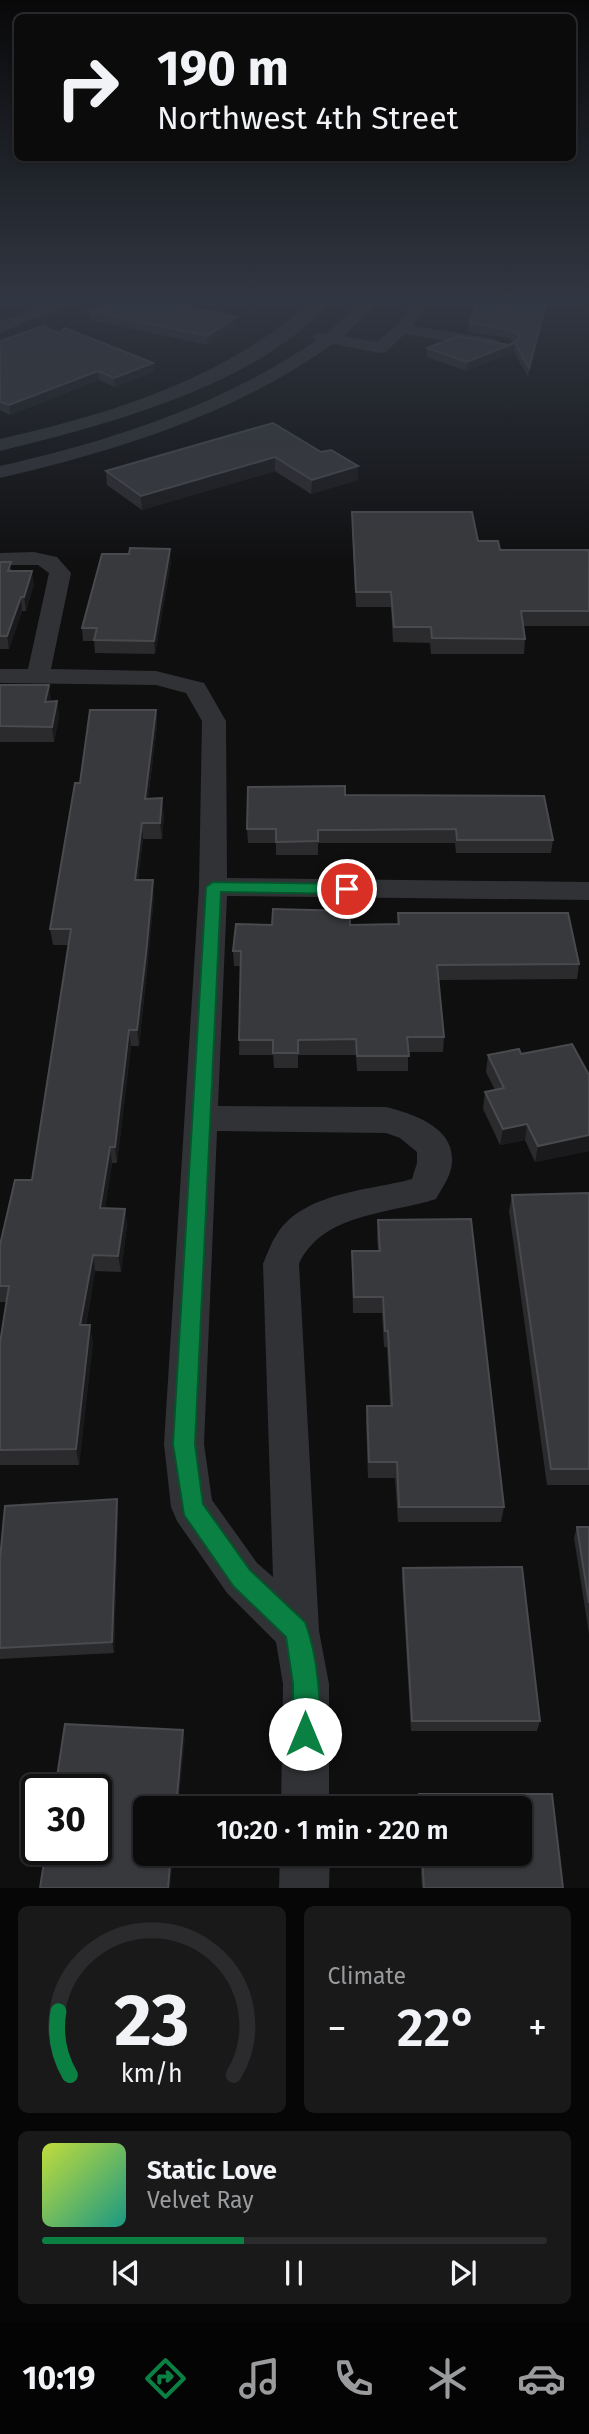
<!DOCTYPE html>
<meta charset="utf-8">
<style>
body{margin:0;font-family:"Fira Sans",sans-serif;background:#19191a;color:#f1f3f6;height:100vh;display:flex;flex-direction:column;font-size:26px;white-space:nowrap}
*{box-sizing:border-box;margin:0}
p{font-size:23px;color:#9a9b9d}
.icon{flex:none;width:38px;height:38px;fill:none;stroke:currentColor;stroke-width:2;stroke-linecap:round;stroke-linejoin:round}
.map{position:relative;height:1888px;overflow:hidden}
.details{display:flex;flex-direction:column;gap:18px;padding:18px;background:#060607;flex:1}
.details>*{flex:none}
.guide{position:absolute;left:14px;top:14px;width:562px;height:147px;border-radius:10px;box-shadow:0 2px 5px #0004,0 0 0 2px #2b2b2d;background:#0b0b0c;color:#f1f3f6;overflow:hidden}
.speed{position:absolute;left:21px;top:1774px;display:flex;gap:14px;font-size:35px;font-weight:700;text-align:center}
.speed>*{display:grid;place-content:center;width:91px;height:91px;border-radius:50%;background:#0b0b0c;box-shadow:0 2px 5px #0004,0 0 0 2px #2b2b2d;line-height:1}
.speed .limit{border:4px solid #111;border-radius:10px;background:#fff;color:#111}
.pin{position:absolute;display:grid;place-items:center;width:60px;height:60px;color:#fff;margin:-30px;border:4px solid #fff;border-radius:50%;box-shadow:0 2px 7px #0007}
.me{position:absolute;width:77px;margin:-38px;rotate:0deg;stroke-linejoin:round;filter:drop-shadow(0 0 5px #0008)}
.turn{display:flex;align-items:center;gap:24px;height:147px;padding:0 28px;font-size:32px}
.turn .icon{width:91px;height:91px;stroke-width:2.5}
.turn b{display:block;font-size:49px;line-height:60px}
.big{font-size:52px;font-weight:600;line-height:1.1}
.details .widget{flex:1;display:flex;flex-direction:column;justify-content:center;gap:10px;min-width:0;padding:0 24px;border-radius:10px;background:#19191a}
.details .dial{align-items:center;gap:0}
.dial svg{height:182px;overflow:visible;fill:none;stroke:#2b2b2d;stroke-width:7;stroke-linecap:round;text-anchor:middle}
.dial text{fill:#f1f3f6;stroke:none}
.song{display:flex;align-items:center;gap:21px}
.cover{width:84px;height:84px;border-radius:10px;background:linear-gradient(135deg,hsl(70 70% 55%),hsl(170 70% 35%))}
.played{height:7px;border-radius:4px;background:linear-gradient(90deg,#0b8043 40%,#2b2b2d 40%)}
.keys{display:flex;justify-content:space-around;direction:ltr}
.heat{display:flex;justify-content:space-between;align-items:center;font-size:38px;direction:ltr}
.details .tiles{flex:1;display:grid;gap:18px;grid-template-columns:1fr 1fr}
.widget:last-child{grid-column:span 2}
.trip{position:absolute;left:133px;top:1796px;width:399px;height:70px;border-radius:10px;background:#0b0b0c;box-shadow:0 2px 5px #0004,0 0 0 2px #2b2b2d;font-weight:600;line-height:70px;text-align:center}
.menu{display:flex;height:112px;justify-content:space-around;align-items:center;background:#040405;color:#9a9b9d}
.menu .icon{width:49px;height:49px}
.menu .current{color:#0b8043}
.menu b{font-size:32px;color:#f1f3f6}
.map>svg:first-child{display:block}
.lines{fill:none;stroke-linecap:round;stroke-linejoin:round}
.minor{fill:#303235;fill-rule:evenodd}
.wall{fill:#2b2b2e}
.shaded-wall{fill:#1a1a1c}
.building{fill:#38393c;stroke:#484a4e;stroke-width:2}
.route{fill:#0b8043;stroke:#07532c;stroke-width:2}
</style>
<div class="map">
<svg width="589" height="1888" viewBox="0 0 589 1888">
<rect width="100%" height="100%" fill="#0f0f10"/>
<g class="lines">
<!-- minor -->
<g class="minor">
<path d="M 56,300 L 78,300 L 0,333 L 0,322 Z"/>
<path d="M 313,300 L 331,300 C 264,384 100,427 0,451 L 0,439 C 113,413 225,379 313,300 Z"/>
<path d="M 365,300 L 382,300 L 344,336 L 377,342 L 396,326 L 416,300 L 432,300 L 413,326 L 495,339 L 503,344 L 495,349 L 405,334 L 386,352 L 380,353 L 333,344 C 233,415 118,450 0,478 L 0,466 C 110,441 216,407 311,344 L 316,341 L 312,337 L 314,334 L 327,333 Z"/>
<path d="M 34,552 L 57,557 L 71,573 L 51,669 L 156,671 L 204,683 L 207,688 L 226,721 L 227,878 L 589,882 L 589,900 L 227,896 L 218,1106 L 386,1107 C 413,1114 455,1127 452,1163 C 451,1176 442,1188 436,1199 C 390,1214 322,1213 299,1264 L 319,1631 L 329,1684 L 329,1808 L 281,1808 L 283,1684 L 276,1642 L 227,1593 L 177,1521 L 171,1507 L 164,1444 L 199,887 L 202,721 L 186,693 L 156,685 L 0,683 L 0,669 L 28,669 L 49,573 L 38,565 L 0,565 L 0,553 ZM 217,1131 L 386,1133 L 400,1138 L 417,1152 L 417,1163 L 412,1179 C 368,1191 304,1192 277,1234 C 271,1243 267,1254 263,1264 L 273,1577 L 257,1563 L 212,1500 L 204,1444 Z"/>
<path d="M 280,1853 L 330,1853 L 329,1888 L 279,1888 Z"/>
</g>
</g>
<!-- wall -->
<g class="wall">
<path d="M 122,300 L 167,300 L 164,303 L 237,326 L 207,345 L 90,320 L 89,311 Z"/>
<path d="M 475,300 L 523,300 L 523,303 L 545,313 L 528,377 L 514,352 L 466,371 L 427,357 L 427,348 L 509,345 L 515,342 L 509,338 L 468,332 L 469,323 L 477,302 L 475,301 Z"/>
<path d="M 59,333 L 153,363 L 154,372 L 115,387 L 99,380 L 10,415 L 0,410 L 0,341 Z"/>
<path d="M 321,452 L 358,466 L 358,480 L 311,494 L 275,471 L 142,510 L 107,485 L 106,471 Z"/>
<path d="M 352,512 L 478,541 L 500,550 L 589,550 L 589,626 L 523,626 L 525,639 L 524,654 L 431,654 L 430,643 L 393,642 L 391,607 L 356,607 L 352,526 Z"/>
<path d="M 0,562 L 34,584 L 26,611 L 22,611 L 9,649 L 0,649 Z"/>
<path d="M 171,562 L 155,654 L 95,653 L 94,641 L 83,641 L 82,628 Z"/>
<path d="M 0,685 L 49,685 L 51,702 L 57,701 L 59,717 L 54,742 L 0,742 Z"/>
<path d="M 156,710 L 157,725 L 148,799 L 164,814 L 162,839 L 143,839 L 138,880 L 154,896 L 147,970 L 139,1046 L 131,1046 L 117,1163 L 112,1163 L 105,1208 L 125,1209 L 127,1225 L 121,1272 L 95,1271 L 86,1325 L 93,1341 L 79,1465 L 0,1465 L 0,1342 L 7,1302 L 0,1302 L 0,1245 L 32,1180 L 69,945 L 53,945 L 50,929 L 80,783 Z"/>
<path d="M 345,795 L 553,840 L 551,853 L 456,853 L 455,843 L 318,843 L 318,855 L 276,855 L 276,843 L 248,843 L 247,829 Z"/>
<path d="M 398,913 L 579,964 L 577,979 L 438,980 L 444,1037 L 443,1052 L 408,1052 L 408,1071 L 357,1071 L 356,1055 L 298,1055 L 298,1068 L 274,1068 L 273,1055 L 239,1055 L 241,966 L 234,966 L 233,951 L 272,925 L 397,924 Z"/>
<path d="M 521,1054 L 589,1075 L 589,1151 L 535,1162 L 525,1140 L 500,1145 L 483,1109 L 485,1092 L 495,1090 L 486,1072 L 488,1055 Z"/>
<path d="M 589,1193 L 589,1485 L 547,1485 L 509,1211 L 512,1195 Z"/>
<path d="M 378,1220 L 504,1507 L 501,1522 L 398,1522 L 395,1478 L 368,1478 L 366,1422 L 367,1406 L 390,1406 L 387,1347 L 384,1347 L 382,1313 L 353,1313 L 352,1267 L 352,1251 L 378,1251 L 377,1236 Z"/>
<path d="M 118,1510 L 114,1653 L 0,1659 L 0,1559 Z"/>
<path d="M 577,1527 L 589,1527 L 589,1634 L 574,1538 Z"/>
<path d="M 403,1568 L 540,1721 L 537,1731 L 411,1731 L 402,1579 Z"/>
<path d="M 419,1794 L 552,1794 L 563,1888 L 422,1888 L 420,1853 L 520,1853 L 520,1808 L 417,1808 Z"/>
</g>
<!-- shaded-wall -->
<g class="shaded-wall">
<path d="M 546,304 L 545,313 L 528,377 L 529,368 Z"/>
<path d="M 236,317 L 237,326 L 207,345 L 207,336 Z"/>
<path d="M 515,343 L 514,352 L 466,371 L 467,362 Z"/>
<path d="M 153,363 L 154,372 L 115,387 L 114,378 Z"/>
<path d="M 98,371 L 99,380 L 10,415 L 9,405 Z"/>
<path d="M 275,457 L 275,471 L 142,510 L 141,496 Z"/>
<path d="M 358,466 L 358,480 L 311,494 L 312,480 Z"/>
<path d="M 170,549 L 171,562 L 155,654 L 154,641 Z"/>
<path d="M 32,571 L 34,584 L 26,611 L 24,597 Z"/>
<path d="M 21,597 L 22,611 L 9,649 L 7,636 Z"/>
<path d="M 49,685 L 51,700 L 47,717 L 45,702 Z"/>
<path d="M 57,701 L 59,717 L 54,742 L 52,727 Z"/>
<path d="M 156,710 L 157,725 L 146,814 L 145,799 Z"/>
<path d="M 162,798 L 164,814 L 162,839 L 160,823 Z"/>
<path d="M 142,823 L 143,839 L 136,896 L 135,880 Z"/>
<path d="M 153,880 L 154,896 L 139,1046 L 137,1030 Z"/>
<path d="M 129,1030 L 131,1046 L 117,1163 L 115,1147 Z"/>
<path d="M 527,1124 L 525,1140 L 500,1145 L 503,1129 Z"/>
<path d="M 589,1135 L 589,1151 L 535,1162 L 538,1146 Z"/>
<path d="M 110,1147 L 112,1163 L 103,1225 L 100,1208 Z"/>
<path d="M 125,1209 L 127,1225 L 121,1272 L 118,1256 Z"/>
<path d="M 93,1255 L 95,1271 L 83,1341 L 80,1325 Z"/>
<path d="M 90,1325 L 93,1341 L 79,1465 L 76,1449 Z"/>
<path d="M 117,1499 L 118,1510 L 114,1653 L 112,1642 Z"/>
<path d="M 183,1730 L 185,1740 L 178,1808 L 176,1808 Z"/>
<path d="M 171,1853 L 174,1853 L 170,1888 L 168,1888 Z"/>
</g>
<!-- building -->
<g class="building">
<path d="M 122,300 L 155,300 L 236,317 L 207,336 L 89,311 Z"/>
<path d="M 478,300 L 522,300 L 521,303 L 546,304 L 529,368 L 515,343 L 467,362 L 427,348 L 458,336 L 509,345 L 519,339 L 519,335 L 510,330 L 469,323 Z"/>
<path d="M 43,326 L 59,333 L 65,328 L 153,363 L 114,378 L 98,371 L 9,405 L 0,402 L 0,341 Z"/>
<path d="M 273,423 L 321,452 L 331,450 L 358,466 L 312,480 L 275,457 L 141,496 L 106,471 Z"/>
<path d="M 352,512 L 472,512 L 478,541 L 498,541 L 500,550 L 589,550 L 589,611 L 521,611 L 525,639 L 432,638 L 431,627 L 394,627 L 391,592 L 356,592 Z"/>
<path d="M 130,548 L 170,549 L 154,641 L 94,640 L 97,628 L 82,628 L 102,554 L 129,554 Z"/>
<path d="M 0,562 L 11,562 L 8,571 L 32,571 L 24,597 L 21,597 L 7,636 L 0,636 Z"/>
<path d="M 0,685 L 49,685 L 45,702 L 57,701 L 52,727 L 0,726 Z"/>
<path d="M 90,710 L 156,710 L 145,799 L 162,798 L 160,823 L 142,823 L 135,880 L 153,880 L 146,954 L 137,1030 L 129,1030 L 115,1147 L 110,1147 L 100,1208 L 125,1209 L 118,1256 L 93,1255 L 80,1325 L 90,1325 L 76,1449 L 0,1450 L 0,1343 L 9,1286 L 0,1286 L 0,1245 L 15,1180 L 32,1180 L 71,929 L 50,929 L 75,783 L 80,783 Z"/>
<path d="M 345,786 L 345,795 L 544,796 L 553,840 L 457,840 L 456,829 L 347,830 L 318,830 L 318,841 L 276,842 L 276,829 L 247,829 L 248,787 Z"/>
<path d="M 273,909 L 350,911 L 350,925 L 399,924 L 398,913 L 568,913 L 579,964 L 437,965 L 444,1037 L 407,1037 L 409,1056 L 357,1056 L 356,1039 L 298,1040 L 298,1053 L 273,1053 L 273,1040 L 239,1040 L 241,951 L 233,951 L 236,924 L 272,925 Z"/>
<path d="M 572,1044 L 589,1075 L 589,1135 L 538,1146 L 527,1124 L 503,1129 L 485,1092 L 504,1088 L 488,1055 L 519,1049 L 521,1054 Z"/>
<path d="M 589,1193 L 589,1469 L 551,1469 L 512,1195 Z"/>
<path d="M 471,1219 L 504,1507 L 399,1507 L 397,1462 L 369,1462 L 367,1406 L 392,1406 L 388,1331 L 385,1331 L 383,1297 L 354,1297 L 352,1251 L 380,1251 L 378,1220 Z"/>
<path d="M 117,1499 L 112,1642 L 0,1648 L 0,1559 L 5,1506 Z"/>
<path d="M 577,1527 L 589,1527 L 589,1603 Z"/>
<path d="M 522,1567 L 540,1721 L 412,1721 L 403,1568 Z"/>
<path d="M 65,1724 L 183,1730 L 176,1808 L 145,1808 L 145,1853 L 171,1853 L 168,1888 L 40,1888 L 46,1850 L 96,1850 L 96,1790 L 55,1790 Z"/>
<path d="M 419,1794 L 552,1794 L 563,1888 L 424,1888 L 422,1853 L 520,1853 L 520,1808 L 419,1808 Z"/>
</g>
<!-- sky -->
<linearGradient id="sky" x2="0" y2="1"><stop stop-color="#080809"/><stop offset="0.53" stop-color="#313742"/><stop offset="1" stop-color="#313742" stop-opacity="0"/></linearGradient>
<rect width="589" height="565" fill="url(#sky)"/>
<!-- route -->
<path class="route" d="M 213,882 L 347,884 L 355,889 L 347,894 L 221,892 L 195,1444 L 203,1504 L 250,1570 L 305,1622 C 316,1650 326,1715 314,1742 L 305,1746 L 296,1742 L 293,1734 L 293,1684 L 286,1637 L 234,1587 L 184,1515 L 173,1444 L 206,887 Z"/>
</svg>
<div class="speed"><div class="limit">30</div></div>
<div class="pin" style="left:347px;top:889px;background:#d93025"><svg class="icon" aria-label="arrive" viewBox="0 0 24 24"><path d="M6 21V4h12l-3 4 3 4H6"/></svg></div>
<svg class="me" style="left:305px;top:1734px" viewBox="-20 -20 40 40"><circle r="19" fill="#fff"/><path d="M0-13L10 11 0 6-10 11z" fill="#0b8043"/></svg>
<div class="trip">10:20 · 1 min · 220 m</div>
<div class="guide">
<div class="turn"><svg class="icon" aria-label="right" viewBox="0 0 24 24"><path d="M7 20v-9h11M14 6l5 5-5 5"/></svg><div><b>190 m</b>Northwest 4th Street</div></div>
</div>
</div>
<section class="details">
<div class="tiles">
<div class="widget dial"><svg viewBox="0 0 100 80">
<path d="M14 69A42 42 0 1 1 86 69"/>
<path d="M14 69A42 42 0 0 1 9 41" stroke="#0b8043"/>
<text x="50" y="56" font-size="32" font-weight="700">23</text>
<text x="50" y="72" font-size="11">km/h</text>
</svg></div>
<div class="widget"><p>Climate</p>
<div class="heat"><a>−</a><b class="big">22°</b><a>+</a></div>
</div>
<div class="widget">
<div class="song"><i class="cover"></i><div><b>Static Love</b><p>Velvet Ray</p></div></div>
<div class="played"></div>
<div class="keys"><svg class="icon" aria-label="previous" viewBox="0 0 24 24"><path d="M18 5L8 12l10 7zM5 5v14"/></svg><svg class="icon" aria-label="pause" viewBox="0 0 24 24"><path d="M8 5v14M16 5v14"/></svg><svg class="icon" aria-label="next" viewBox="0 0 24 24"><path d="M6 5l10 7-10 7zM19 5v14"/></svg></div>
</div>
</div>
</section>
<nav class="menu">
<b>10:19</b>
<svg class="icon current" aria-label="directions" viewBox="0 0 24 24"><path d="M12 3l9 9-9 9-9-9zM9 14v-3h6M13 9l2 2-2 2"/></svg>
<svg class="icon" aria-label="music" viewBox="0 0 24 24"><path d="M9 18V5l10-2v13"/><circle cx="6" cy="18" r="3"/><circle cx="16" cy="16" r="3"/></svg>
<svg class="icon" aria-label="phone" viewBox="0 0 24 24"><path d="M5 4h4l2 5-3 2q2 4 5 5l2-3 5 2v4C11 20 4 13 5 4z"/></svg>
<svg class="icon" aria-label="climate" viewBox="0 0 24 24"><path d="M12 3v18M4 7l16 10M4 17L20 7"/></svg>
<svg class="icon" aria-label="car" viewBox="0 0 24 24"><path d="M5 17H2v-5l4-1 3-4h7l3 4 3 1v5h-3M9 17h6M6 11h13"/><circle cx="7" cy="17" r="2"/><circle cx="17" cy="17" r="2"/></svg>
</nav>
